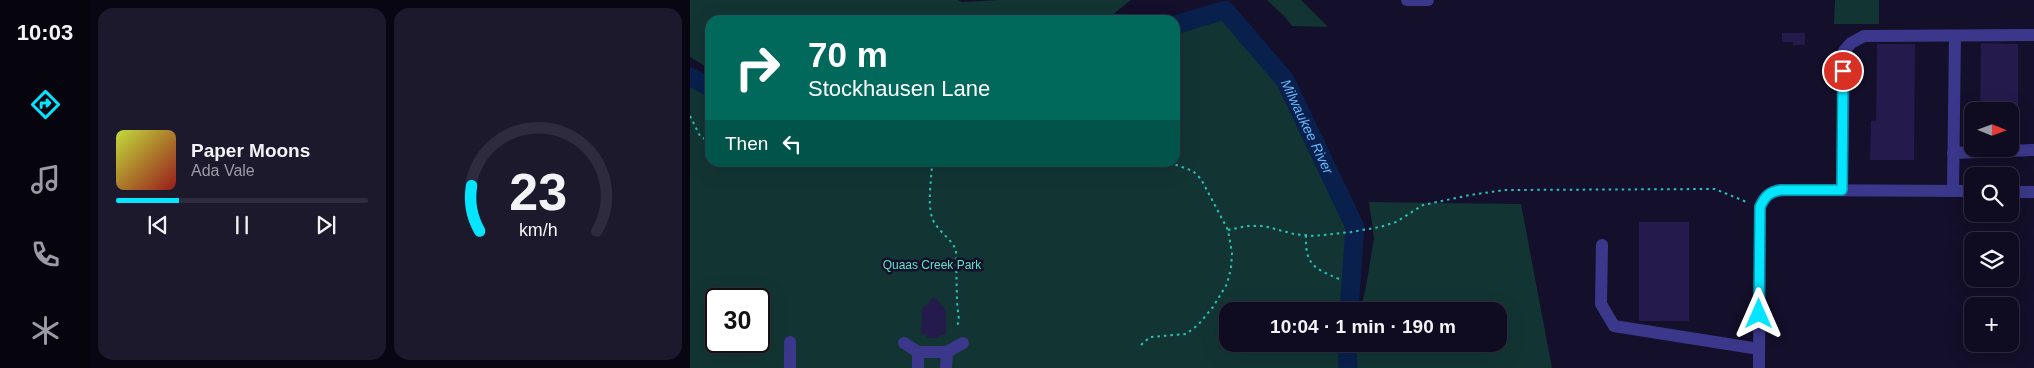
<!DOCTYPE html>
<meta charset="utf-8">
<style>
body{margin:0;font-family:Helvetica,sans-serif;background:#1d192d;color:#f1f3f6;height:100vh;display:flex;flex-direction:column;font-size:19px;white-space:nowrap}
*{box-sizing:border-box;margin:0}
p{font-size:16px;color:#9b9ba5}
.icon{flex:none;width:28px;height:28px;fill:none;stroke:currentColor;stroke-width:2;stroke-linecap:round;stroke-linejoin:round}
.map{position:relative;flex:1;overflow:hidden}
.side{display:flex;flex-direction:column;gap:8px;padding:8px;background:#080612;width:600px}
.side>*{flex:none}
.banner{position:absolute;left:15px;top:15px;width:475px;height:152px;border-radius:15px;box-shadow:0 5px 20px #0002,0 0 0 1px #2f2b3e;background:#00695c;color:#fff;overflow:hidden}
.needle{width:32px;rotate:91deg}
.fabs{position:absolute;left:1274px;top:102px;display:grid;gap:10px}
.fabs a{display:grid;place-items:center;width:55px;height:55px;border-radius:10px;background:#0f0b20;box-shadow:0 5px 20px #0002,0 0 0 1px #2f2b3e;font-size:25px}
.speed{position:absolute;left:15px;top:288px;display:flex;gap:10px;font-size:25px;font-weight:700;text-align:center}
.speed>*{display:grid;place-content:center;width:65px;height:65px;border-radius:50%;background:#0f0b20;box-shadow:0 5px 20px #0002,0 0 0 1px #2f2b3e;line-height:1}
.speed .limit{border:2px solid #111;border-radius:8px;background:#fff;color:#111}
.pin{position:absolute;display:grid;place-items:center;width:42px;height:42px;color:#fff;margin:-21px;border:2px solid #fff;border-radius:50%;box-shadow:0 1px 5px #0007}
.me{position:absolute;width:55px;margin:-28px;rotate:0deg;stroke-linejoin:round;filter:drop-shadow(0 0 4px #0008)}
.turn{display:flex;align-items:center;gap:18px;height:105px;padding:0 20px;font-size:22px}
.turn .icon{width:65px;height:65px;stroke-width:2.5}
.turn b{display:block;font-size:35px;line-height:42px}
.then{display:flex;align-items:center;height:48px;padding:0 20px;background:#0003;gap:10px;font-size:19px}
.side .tile{flex:1;display:flex;flex-direction:column;justify-content:center;gap:8px;min-width:0;padding:0 18px;border-radius:15px;background:#1d192d}
.side .dial{align-items:center;gap:0}
.dial svg{height:130px;overflow:visible;fill:none;stroke:#2f2b3e;stroke-width:7;stroke-linecap:round;text-anchor:middle}
.dial text{fill:#f1f3f6;stroke:none}
.song{display:flex;align-items:center;gap:15px}
.cover{width:60px;height:60px;border-radius:8px;background:linear-gradient(135deg,hsl(70 70% 55%),hsl(0 70% 35%))}
.played{height:5px;border-radius:2px;background:linear-gradient(90deg,#05e5ff 25%,#2f2b3e 25%)}
.keys{display:flex;justify-content:space-around;direction:ltr}
.side .tiles{flex:1;display:grid;gap:8px;grid-template-columns:repeat(2,1fr)}
.trip{position:absolute;left:529px;top:302px;width:288px;height:50px;border-radius:15px;background:#0f0b20;box-shadow:0 5px 20px #0002,0 0 0 1px #2f2b3e;font-weight:600;line-height:50px;text-align:center}
main{display:flex;flex:1;min-height:0}
.dock{display:flex;flex-direction:column;width:90px;justify-content:space-around;align-items:center;background:#06040d;color:#9b9ba5}
.dock .icon{width:35px;height:35px}
.dock .on{color:#05e5ff}
.dock b{font-size:22px;color:#f1f3f6}
.map>svg:first-child{display:block}
.green{fill:#123534;fill-rule:evenodd}
.lines{fill:none;stroke-linecap:round;stroke-linejoin:round}
.river{stroke:#08204b;stroke-width:19}
.building{fill:#241a4c}
.path{stroke:#29c2b9;stroke-width:2;stroke-dasharray:2.5 4;stroke-linecap:butt}
.minor{stroke:#3b388c;stroke-width:12}
.route-casing{stroke:#0395a6;stroke-width:12}
.route{stroke:#05e5ff;stroke-width:9}
.labels{text-anchor:middle;dominant-baseline:central;stroke-width:5;stroke-linejoin:round;paint-order:stroke}
.park-label{font-size:12px;fill:#5de7c4;stroke:#140f2a}
.water-label{font-size:14px;font-style:italic;fill:#67b8ff;stroke:#140f2a}
</style>
<main>
<nav class="dock">
<b>10:03</b>
<svg class="icon on" aria-label="directions" viewBox="0 0 24 24"><path d="M12 3l9 9-9 9-9-9zM9 14v-3h6M13 9l2 2-2 2"/></svg>
<svg class="icon" aria-label="music" viewBox="0 0 24 24"><path d="M9 18V5l10-2v13"/><circle cx="6" cy="18" r="3"/><circle cx="16" cy="16" r="3"/></svg>
<svg class="icon" aria-label="phone" viewBox="0 0 24 24"><path d="M5 4h4l2 5-3 2q2 4 5 5l2-3 5 2v4C11 20 4 13 5 4z"/></svg>
<svg class="icon" aria-label="climate" viewBox="0 0 24 24"><path d="M12 3v18M4 7l16 10M4 17L20 7"/></svg>
</nav>
<section class="side">
<div class="tiles">
<div class="tile">
<div class="song"><i class="cover"></i><div><b>Paper Moons</b><p>Ada Vale</p></div></div>
<div class="played"></div>
<div class="keys"><svg class="icon" aria-label="previous" viewBox="0 0 24 24"><path d="M18 5L8 12l10 7zM5 5v14"/></svg><svg class="icon" aria-label="pause" viewBox="0 0 24 24"><path d="M8 5v14M16 5v14"/></svg><svg class="icon" aria-label="next" viewBox="0 0 24 24"><path d="M6 5l10 7-10 7zM19 5v14"/></svg></div>
</div>
<div class="tile dial"><svg viewBox="0 0 100 80">
<path d="M14 69A42 42 0 1 1 86 69"/>
<path d="M14 69A42 42 0 0 1 9 41" stroke="#05e5ff"/>
<text x="50" y="56" font-size="32" font-weight="700">23</text>
<text x="50" y="72" font-size="11">km/h</text>
</svg></div>
</div>
</section>
<div class="map">
<svg width="1344" height="368" viewBox="0 0 1344 368">
<rect width="100%" height="100%" fill="#140f2a"/>
<!-- green -->
<g class="green">
<path d="M 0,0 L 268,0 L 272,2 L 309,0 L 441,0 L 416,20 L 20,20 L 20,69 L 0,57 Z"/>
<path d="M 577,0 L 611,0 L 638,27 L 602,26 L 595,17 Z"/>
<path d="M 1145,0 L 1189,0 L 1189,24 L 1144,24 Z"/>
<path d="M 535,10 L 595,80 L 665,227 L 662,311 L 538,311 L 538,344 L 808,344 L 808,311 L 670,311 L 676,287 L 684,238 L 679,202 L 831,204 L 862,368 L 0,368 L 0,77 L 20,87 L 20,162 L 485,162 L 485,25 ZM 26,299 L 69,299 L 69,341 L 26,341 Z"/>
</g>
<g class="lines">
<!-- river -->
<g class="river">
<path id="s1" d="M 485,25 L 535,10 L 595,80 L 665,227 L 659,311"/>
<path d="M 0,77 L 20,87"/>
<path d="M 657,344 L 658,368"/>
</g>
</g>
<!-- building -->
<g class="building">
<path d="M 1092,33 L 1115,33 L 1115,45 L 1103,45 L 1103,42 L 1092,42 Z"/>
<path d="M 1291,43 L 1328,44 L 1328,111 L 1290,111 Z"/>
<path d="M 1187,44 L 1225,44 L 1224,160 L 1180,160 L 1181,121 L 1186,121 Z"/>
<rect x="949" y="222" width="50" height="99"/>
<path d="M 244,297 L 256,310 L 256,335 L 249,335 L 249,338 L 237,338 L 237,334 L 231,334 L 232,309 Z"/>
</g>
<g class="lines">
<!-- path -->
<g class="path">
<path d="M 0,116 L 10,136 L 20,142"/>
<path d="M 242,162 C 242,179 235,212 246,225 C 252,234 261,239 266,250 L 267,302 L 269,320 L 267,327"/>
<path d="M 538,230 L 557,226 L 574,226 L 604,234 L 624,236 L 661,232 L 690,227 L 706,222 L 733,205 L 780,195 L 815,190 L 1025,189 L 1059,203"/>
<path d="M 616,235 C 615,264 623,268 649,279"/>
<path d="M 451,345 L 460,337 L 496,334 L 508,325 L 523,307 L 537,284 L 541,268 L 542,253 L 538,230 L 511,179 L 503,171 L 478,162"/>
</g>
<!-- minor -->
<g class="minor">
<path d="M 717,0 L 738,0"/>
<path d="M 1263,153 L 1344,150"/>
<path d="M 1152,190 L 1154,51 L 1161,43 L 1174,36 L 1344,35"/>
<path d="M 1263,191 L 1265,36"/>
<path d="M 1320,192 L 1344,192"/>
<path d="M 912,245 L 911,304 L 924,326 L 1069,349"/>
<path d="M 214,343 L 228,352 L 257,352 L 273,343"/>
<path d="M 100,368 L 100,342"/>
<path d="M 228,368 L 228,352"/>
<path d="M 256,368 L 257,352"/>
<path d="M 1069,368 L 1070,207 C 1075,196 1079,192 1091,190 L 1282,191"/>
</g>
</g>
<g class="lines">
<!-- route casing -->
<g class="route-casing">
<path id="route" d="M 1069,314 L 1070,207 C 1075,196 1079,192 1091,190 L 1152,190 L 1153,71"/>
</g>
<!-- route -->
<use href="#route" class="route"/>
</g>
<g class="labels">
<!-- park labels -->
<g class="park-label">
<text x="242" y="265">Quaas Creek Park</text>
</g>
<!-- water labels -->
<g class="water-label">
<text stroke="none"><textPath href="#s1" startOffset="196">Milwaukee River</textPath></text>
</g>
</g>
</svg>
<div class="fabs">
<a><svg class="needle" viewBox="-14 -14 28 28"><path d="M0-13l5 13h-10z" fill="#e53935"/><path d="M0 13l5-13h-10z" fill="#9b9ba5"/></svg></a>
<a><svg class="icon" aria-label="search" viewBox="0 0 24 24"><circle cx="10" cy="10" r="6"/><path d="M15 15l6 6"/></svg></a>
<a><svg class="icon" aria-label="layers" viewBox="0 0 24 24"><path d="M12 4l9 5-9 5-9-5zM3 14l9 5 9-5"/></svg></a>
<a>+</a>
</div>
<div class="speed"><div class="limit">30</div></div>
<div class="pin" style="left:1153px;top:71px;background:#d93025"><svg class="icon" aria-label="arrive" viewBox="0 0 24 24"><path d="M6 21V4h12l-3 4 3 4H6"/></svg></div>
<svg class="me" style="left:1069px;top:314px" viewBox="-20 -20 40 40"><path d="M0-17L14 15 0 8-14 15z" fill="#05e5ff" stroke="#fff" stroke-width="4"/></svg>
<div class="trip">10:04 · 1 min · 190 m</div>
<div class="banner">
<div class="turn"><svg class="icon" aria-label="right" viewBox="0 0 24 24"><path d="M7 20v-9h11M14 6l5 5-5 5"/></svg><div><b>70 m</b>Stockhausen Lane</div></div>
<div class="then">Then<svg class="icon" aria-label="left" viewBox="0 0 24 24"><path d="M17 20v-9H6M10 6l-5 5 5 5"/></svg></div>
</div>
</div>
</main>
